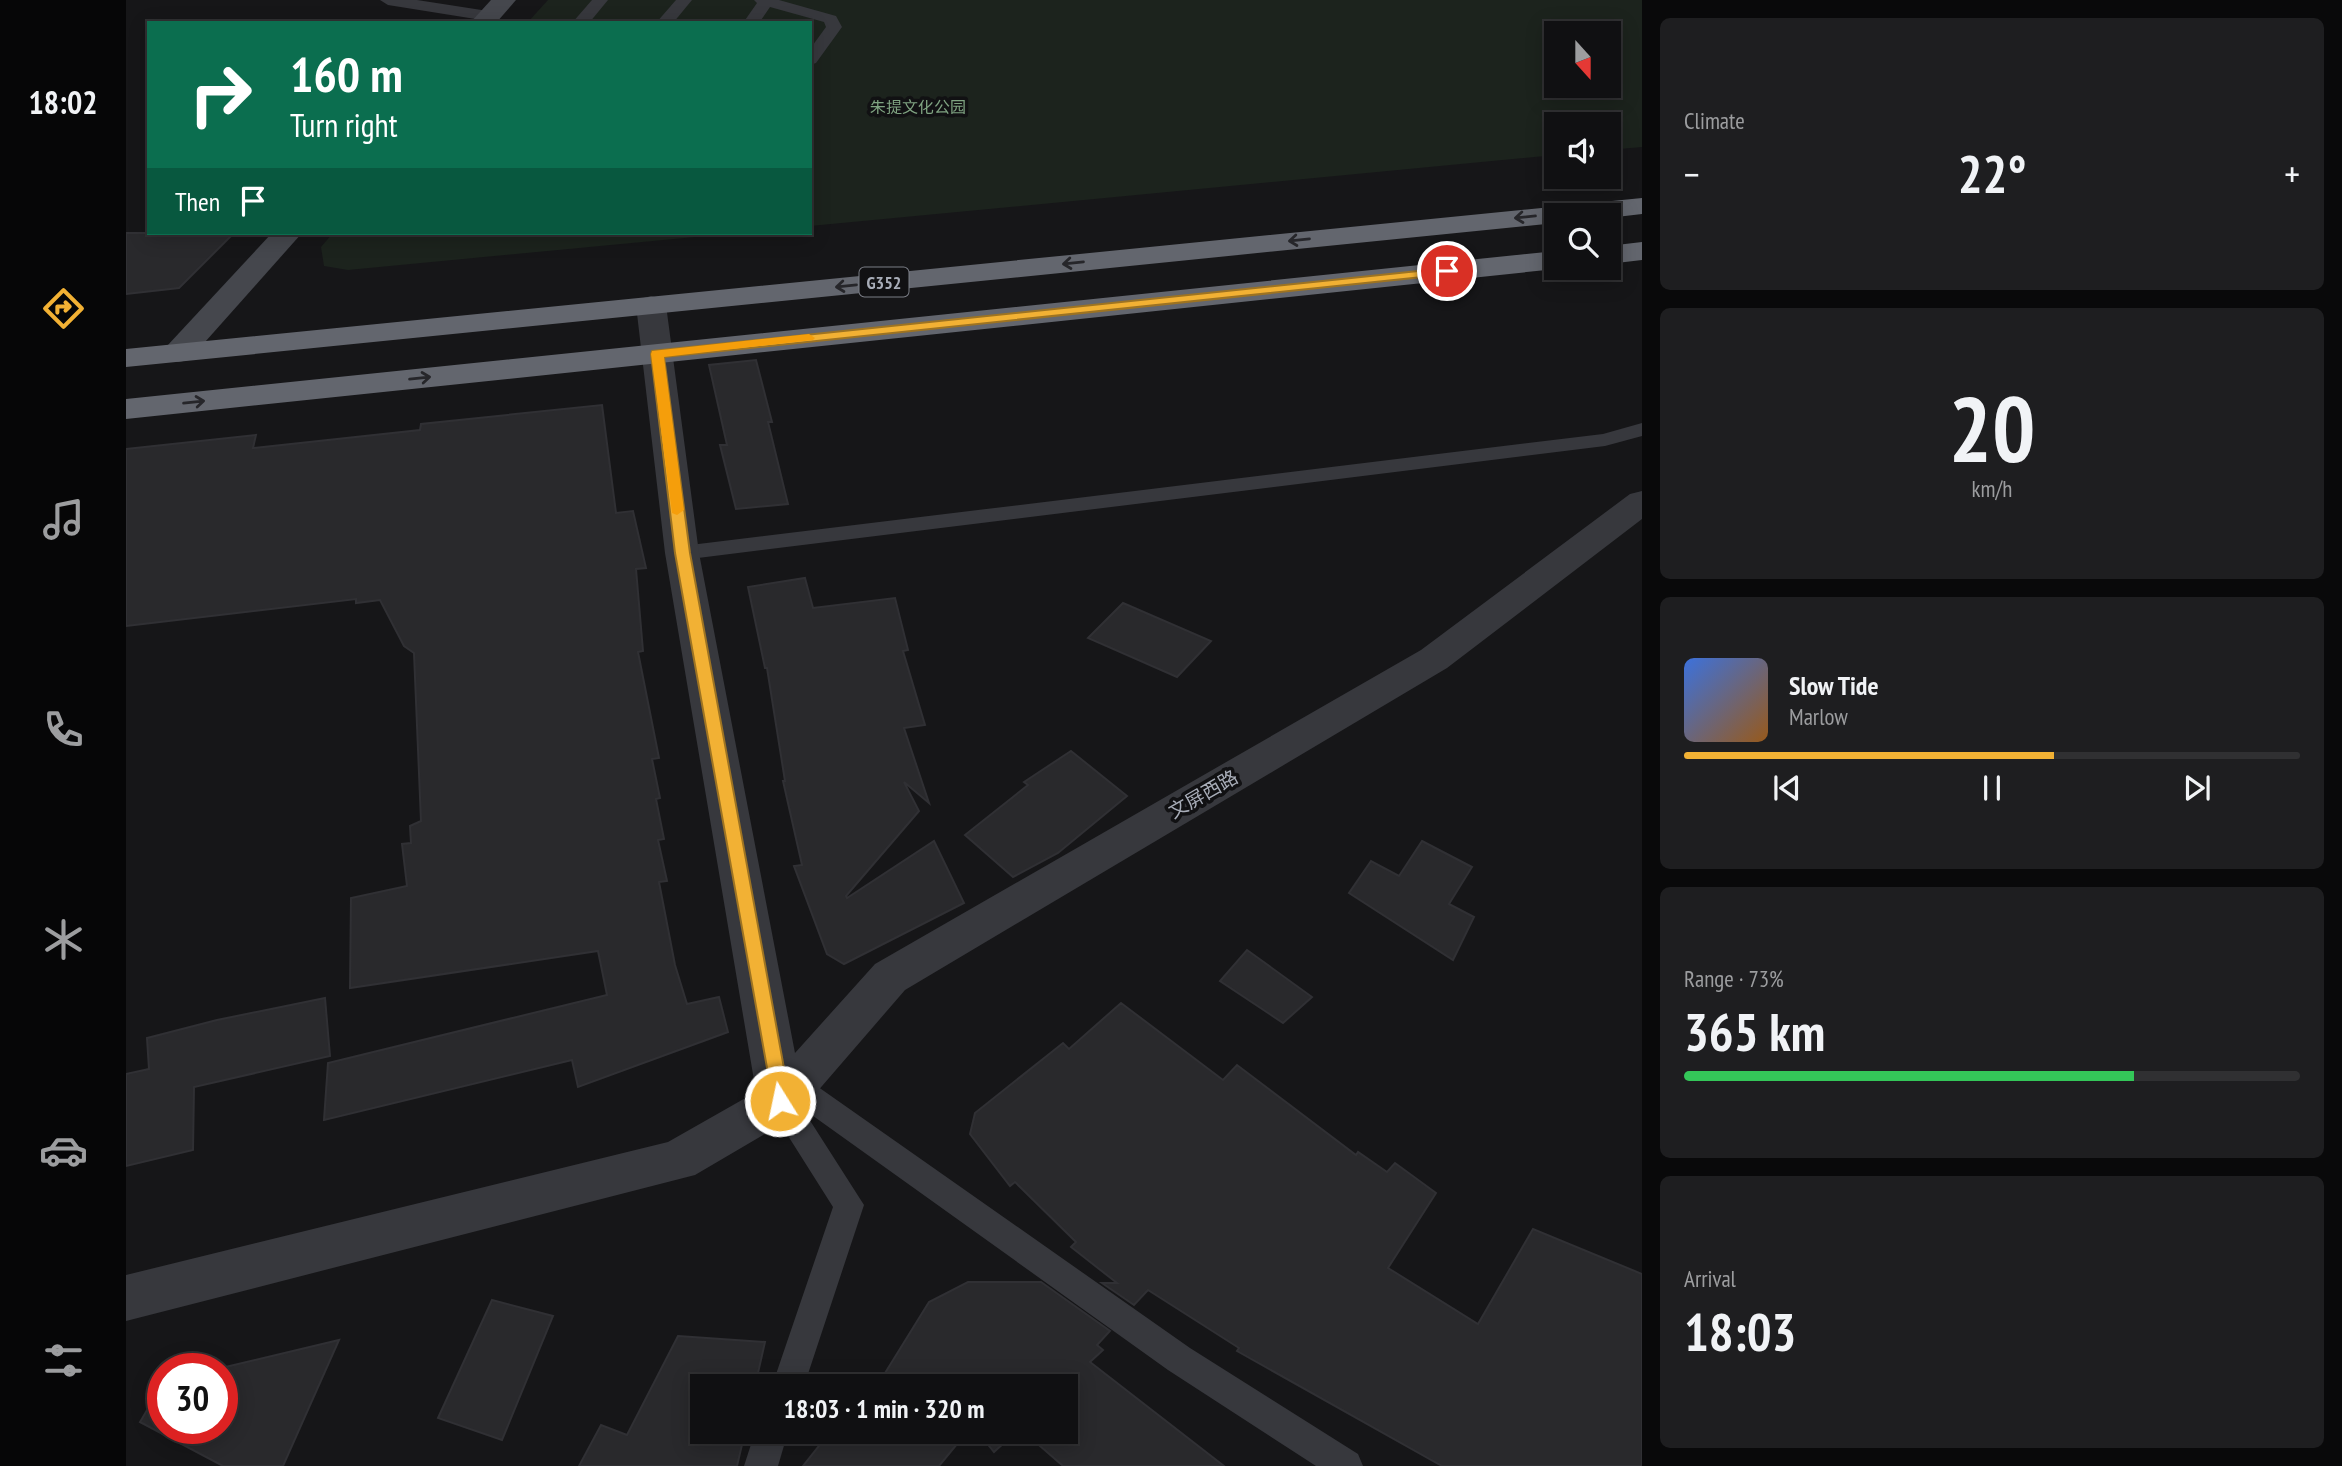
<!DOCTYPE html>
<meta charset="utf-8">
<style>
body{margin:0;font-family:"PT Sans Narrow","Noto Sans SC",sans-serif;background:#1e1e20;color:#f1f3f6;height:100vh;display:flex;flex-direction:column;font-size:26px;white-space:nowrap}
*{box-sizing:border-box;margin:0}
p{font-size:23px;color:#9c9d9f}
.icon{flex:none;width:38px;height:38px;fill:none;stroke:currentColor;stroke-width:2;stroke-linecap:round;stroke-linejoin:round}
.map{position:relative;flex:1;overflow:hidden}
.details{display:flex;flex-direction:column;gap:18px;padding:18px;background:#09090a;width:700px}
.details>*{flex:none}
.hud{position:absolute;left:21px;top:21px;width:665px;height:214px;border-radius:0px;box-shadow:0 4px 18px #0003,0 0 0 2px #303032;background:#0b6e4f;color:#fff;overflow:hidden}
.needle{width:46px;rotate:159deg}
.controls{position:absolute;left:1418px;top:21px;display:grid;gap:14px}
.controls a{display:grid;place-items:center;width:77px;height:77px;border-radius:0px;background:#101012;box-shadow:0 4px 18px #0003,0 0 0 2px #303032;font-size:35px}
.speed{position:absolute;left:21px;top:1353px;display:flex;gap:14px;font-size:35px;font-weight:700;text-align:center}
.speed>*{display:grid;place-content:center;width:91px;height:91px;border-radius:50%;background:#101012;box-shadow:0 4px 18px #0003,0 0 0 2px #303032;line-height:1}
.speed .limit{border:10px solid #d22;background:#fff;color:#111}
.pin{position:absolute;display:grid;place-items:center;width:60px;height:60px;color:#fff;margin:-30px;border:4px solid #fff;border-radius:50%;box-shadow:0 2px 7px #0007}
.me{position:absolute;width:77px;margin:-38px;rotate:350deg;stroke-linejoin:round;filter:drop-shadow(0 0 5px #0008)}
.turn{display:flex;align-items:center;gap:24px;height:147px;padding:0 28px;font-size:32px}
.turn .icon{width:91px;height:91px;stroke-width:2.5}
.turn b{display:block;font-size:49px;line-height:60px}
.then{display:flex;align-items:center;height:66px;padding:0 28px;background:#0003;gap:14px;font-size:26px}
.big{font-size:52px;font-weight:700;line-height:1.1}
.details .tile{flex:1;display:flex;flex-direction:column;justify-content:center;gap:10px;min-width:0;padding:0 24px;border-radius:10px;background:#1e1e20}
.details .dial{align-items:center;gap:0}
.dial b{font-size:91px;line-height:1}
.song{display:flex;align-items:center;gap:21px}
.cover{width:84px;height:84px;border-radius:10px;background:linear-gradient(135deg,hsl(220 70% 55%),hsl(30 70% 35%))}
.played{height:7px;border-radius:4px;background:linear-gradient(90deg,#f2b134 60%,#303032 60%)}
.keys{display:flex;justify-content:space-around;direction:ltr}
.heat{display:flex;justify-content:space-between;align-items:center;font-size:38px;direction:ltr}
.charge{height:10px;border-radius:5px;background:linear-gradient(90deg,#34c759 73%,#303032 0)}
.trip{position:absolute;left:564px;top:1374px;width:388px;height:70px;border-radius:0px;background:#101012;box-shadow:0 4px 18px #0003,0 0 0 2px #303032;font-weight:700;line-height:70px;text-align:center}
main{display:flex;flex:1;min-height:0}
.tab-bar{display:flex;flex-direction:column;width:126px;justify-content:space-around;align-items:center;background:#060607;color:#9c9d9f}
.tab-bar .icon{width:49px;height:49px}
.tab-bar .active{color:#f2b134}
.tab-bar b{font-size:32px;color:#f1f3f6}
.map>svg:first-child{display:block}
.green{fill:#1c231d;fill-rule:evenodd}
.building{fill:#29292c;stroke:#303034;stroke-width:2}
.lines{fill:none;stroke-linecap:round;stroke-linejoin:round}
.lane{fill:#37383d;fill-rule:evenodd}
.street{fill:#37383d;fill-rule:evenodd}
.secondary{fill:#45474d;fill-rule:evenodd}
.highway{fill:#63666e;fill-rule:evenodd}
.oneway{stroke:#26262a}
.route{fill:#f2b134;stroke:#9d7322;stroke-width:2}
.slow{fill:#f59e0b}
.labels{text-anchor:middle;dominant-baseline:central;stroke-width:7;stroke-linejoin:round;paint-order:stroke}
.far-park-label{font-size:16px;fill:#7fa381;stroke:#111113}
.shield{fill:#111113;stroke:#7b7e86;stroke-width:2}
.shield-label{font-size:18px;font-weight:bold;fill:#a8adb8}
.street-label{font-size:19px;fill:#a8adb8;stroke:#111113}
</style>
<main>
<nav class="tab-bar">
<b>18:02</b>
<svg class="icon active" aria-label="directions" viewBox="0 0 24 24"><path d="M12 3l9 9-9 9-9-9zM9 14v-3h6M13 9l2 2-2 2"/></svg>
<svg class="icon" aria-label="music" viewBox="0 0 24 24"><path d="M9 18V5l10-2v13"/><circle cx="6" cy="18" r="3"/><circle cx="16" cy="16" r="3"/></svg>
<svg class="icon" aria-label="phone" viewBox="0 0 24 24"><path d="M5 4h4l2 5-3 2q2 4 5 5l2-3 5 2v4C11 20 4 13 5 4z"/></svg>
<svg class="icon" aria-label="climate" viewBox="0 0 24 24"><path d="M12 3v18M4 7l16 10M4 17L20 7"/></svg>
<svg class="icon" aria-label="car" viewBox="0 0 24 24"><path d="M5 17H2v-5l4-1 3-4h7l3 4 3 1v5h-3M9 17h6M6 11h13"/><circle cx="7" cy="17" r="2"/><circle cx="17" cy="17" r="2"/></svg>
<svg class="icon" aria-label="filters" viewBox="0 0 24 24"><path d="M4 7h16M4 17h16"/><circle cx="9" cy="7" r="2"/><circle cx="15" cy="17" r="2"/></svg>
</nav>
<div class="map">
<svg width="1516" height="1466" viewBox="0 0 1516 1466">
<rect width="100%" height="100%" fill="#161618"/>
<!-- green -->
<g class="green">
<path d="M 422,0 L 1516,0 L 1516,147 L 1482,150 L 1482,124 L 1430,124 L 1430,155 L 684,226 L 684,23 L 401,23 ZM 1430,33 L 1482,33 L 1482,86 L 1430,86 Z"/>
<path d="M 207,233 L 611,233 L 222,270 L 198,266 L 195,247 Z"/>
</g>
<!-- building -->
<g class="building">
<path d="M 0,233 L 108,233 L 53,288 L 0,294 Z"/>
<path d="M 630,360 L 646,422 L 642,422 L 662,504 L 610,509 L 594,445 L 601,445 L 583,365 Z"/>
<path d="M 476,405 L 490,513 L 507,511 L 520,568 L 510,569 L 517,651 L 512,652 L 533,758 L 526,759 L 534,798 L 530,799 L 538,839 L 532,840 L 541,881 L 533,882 L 549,965 L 561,1004 L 593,997 L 602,1032 L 452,1087 L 446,1060 L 198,1120 L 202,1063 L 481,995 L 472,951 L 224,988 L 225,898 L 281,886 L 276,844 L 285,843 L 284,826 L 295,821 L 288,653 L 278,646 L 254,600 L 230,603 L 230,599 L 0,626 L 0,449 L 130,435 L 127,448 L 294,430 L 295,424 Z"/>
<path d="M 679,578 L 687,608 L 769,598 L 782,650 L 777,651 L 799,725 L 778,728 L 803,803 L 778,782 L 793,811 L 720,896 L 721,898 L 808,841 L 838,903 L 718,964 L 701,954 L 668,866 L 676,865 L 657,781 L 659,781 L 641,668 L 639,668 L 622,587 Z"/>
<path d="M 997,603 L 1085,641 L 1051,677 L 962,638 Z"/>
<path d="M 945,751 L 1001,796 L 932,853 L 887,877 L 839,835 L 902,785 L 898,782 Z"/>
<path d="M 1296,841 L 1346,867 L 1323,904 L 1348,917 L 1327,960 L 1223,893 L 1245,861 L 1273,876 Z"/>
<path d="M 1121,950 L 1186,997 L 1157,1023 L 1094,981 Z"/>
<path d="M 199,998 L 204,1056 L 68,1087 L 67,1150 L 0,1166 L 0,1074 L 23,1069 L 21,1038 L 91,1020 Z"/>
<path d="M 995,1003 L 1097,1080 L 1111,1065 L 1230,1155 L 1232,1152 L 1261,1172 L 1269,1163 L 1310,1193 L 1262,1268 L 1352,1324 L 1407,1229 L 1516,1274 L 1516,1466 L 1316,1466 L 1111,1351 L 1113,1348 L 1022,1290 L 1008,1305 L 976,1283 L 991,1283 L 945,1247 L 950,1242 L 889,1182 L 884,1186 L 844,1134 L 849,1113 L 937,1043 L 943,1049 Z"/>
<path d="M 842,1282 L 915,1282 L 984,1331 L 971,1345 L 977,1350 L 964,1362 L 1098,1466 L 937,1466 L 898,1432 L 940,1432 L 940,1386 L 751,1386 L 803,1302 Z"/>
<path d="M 366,1300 L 427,1316 L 376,1440 L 312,1418 Z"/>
<path d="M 552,1336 L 639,1342 L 629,1386 L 576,1386 L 576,1432 L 619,1432 L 611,1466 L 453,1466 L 475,1425 L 501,1435 Z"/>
<path d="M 213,1340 L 157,1466 L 97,1466 L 14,1422 L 37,1383 L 37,1428 L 96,1428 L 95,1368 Z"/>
<path d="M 704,1432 L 841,1432 L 813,1466 L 677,1466 Z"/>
<path d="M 852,1432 L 890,1432 L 868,1452 Z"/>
</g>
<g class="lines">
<!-- lane -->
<g class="lane">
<path d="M 254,0 L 291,0 L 362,11 L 370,16 L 362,21 L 262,5 Z"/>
<path d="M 466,0 L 482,0 L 463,23 L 446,23 Z"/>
<path d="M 550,0 L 566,0 L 547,23 L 530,23 Z"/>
<path d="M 628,0 L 653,0 L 710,16 L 716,27 L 690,63 L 684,65 L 684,49 L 700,27 L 698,22 L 644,7 L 633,23 L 617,23 L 631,3 Z"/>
<path d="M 1516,423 L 1516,436 L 1479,446 L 556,560 L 548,558 L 545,553 L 548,548 L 556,546 L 1477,434 Z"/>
<path d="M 668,1073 L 678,1077 L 1064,1348 L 1232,1454 L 1237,1466 L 1190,1466 L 1042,1370 L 676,1108 L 738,1205 L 678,1386 L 646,1386 L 707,1207 L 640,1101 L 645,1092 L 655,1088 L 658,1077 Z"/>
<path d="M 629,1432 L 662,1432 L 652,1466 L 618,1466 Z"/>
</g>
<!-- street -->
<path class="street" d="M 525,296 L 536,299 L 540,305 L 573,553 L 669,1053 L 749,964 L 1295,650 L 1504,494 L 1516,491 L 1516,519 L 1321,668 L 779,990 L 671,1115 L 569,1175 L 0,1321 L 0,1275 L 542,1142 L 630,1092 L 539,553 L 510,305 L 514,299 Z"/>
<!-- secondary -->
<g class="secondary">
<path d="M 365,0 L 390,0 L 370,23 L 344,23 Z"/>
<path d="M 146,233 L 176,233 L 63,360 L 52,362 L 41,360 L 37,353 L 41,346 Z"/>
</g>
<!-- highway -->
<g class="highway">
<path d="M 1516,198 L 1516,214 L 1482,218 L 1482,215 L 1430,215 L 1430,223 L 0,367 L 0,349 Z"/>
<path d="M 1516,242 L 1516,260 L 1482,264 L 1482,246 Z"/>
<path d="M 1430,251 L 1430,268 L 1434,268 L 1430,269 L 0,419 L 0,399 Z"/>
</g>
</g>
<!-- one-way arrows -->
<defs><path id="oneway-shaft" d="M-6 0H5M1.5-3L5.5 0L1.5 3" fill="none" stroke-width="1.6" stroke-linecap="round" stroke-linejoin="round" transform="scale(1.75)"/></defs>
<g class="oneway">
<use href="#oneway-shaft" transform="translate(1399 217) rotate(174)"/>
<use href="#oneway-shaft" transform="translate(1173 240) rotate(174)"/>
<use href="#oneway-shaft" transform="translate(947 263) rotate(174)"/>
<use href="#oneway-shaft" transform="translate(720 286) rotate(174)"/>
<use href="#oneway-shaft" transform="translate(294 378) rotate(-6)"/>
<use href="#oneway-shaft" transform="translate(68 402) rotate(-6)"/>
</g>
<!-- route -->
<path class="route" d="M 1321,268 L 1325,269 L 1325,274 L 538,357 L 564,553 L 664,1101 L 661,1107 L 654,1110 L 648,1107 L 549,553 L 525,354 L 526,351 Z"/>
<!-- slow -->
<path class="slow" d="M 683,334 L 689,338 L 687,340 L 538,357 L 558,510 L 551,515 L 546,513 L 525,354 L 526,351 Z"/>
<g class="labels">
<!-- far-park labels -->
<g class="far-park-label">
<text x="792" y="107">朱提文化公园</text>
</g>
<!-- shield labels -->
<rect class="shield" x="733.5" y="267.5" width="49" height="29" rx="5"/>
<g class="shield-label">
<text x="758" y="282">G352</text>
</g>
<!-- street labels -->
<g class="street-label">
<text transform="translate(1077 794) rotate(-30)">文屏西路</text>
</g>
</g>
</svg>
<div class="controls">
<a><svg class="needle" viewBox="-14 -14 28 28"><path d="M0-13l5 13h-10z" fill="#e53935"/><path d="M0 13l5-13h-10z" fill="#9c9d9f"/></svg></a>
<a><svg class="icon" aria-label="sound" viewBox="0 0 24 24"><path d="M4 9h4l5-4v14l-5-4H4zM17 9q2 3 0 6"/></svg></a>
<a><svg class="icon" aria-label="search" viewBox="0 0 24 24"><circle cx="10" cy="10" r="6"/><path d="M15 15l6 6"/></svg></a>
</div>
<div class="speed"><div class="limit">30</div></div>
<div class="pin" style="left:1321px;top:271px;background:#d93025"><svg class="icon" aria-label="arrive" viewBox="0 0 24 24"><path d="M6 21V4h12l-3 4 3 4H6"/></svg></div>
<svg class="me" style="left:654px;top:1101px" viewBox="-20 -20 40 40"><circle r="17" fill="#f2b134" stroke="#fff" stroke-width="3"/><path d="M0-11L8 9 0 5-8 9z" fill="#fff"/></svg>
<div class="trip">18:03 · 1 min · 320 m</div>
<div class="hud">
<div class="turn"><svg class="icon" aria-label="right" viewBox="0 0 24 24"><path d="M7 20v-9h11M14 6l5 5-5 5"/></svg><div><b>160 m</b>Turn right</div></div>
<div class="then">Then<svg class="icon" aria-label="arrive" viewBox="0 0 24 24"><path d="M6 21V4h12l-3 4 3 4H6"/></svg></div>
</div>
</div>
<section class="details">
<div class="tile"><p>Climate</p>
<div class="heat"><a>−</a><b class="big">22°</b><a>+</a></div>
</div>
<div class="tile dial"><b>20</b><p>km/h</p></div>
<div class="tile">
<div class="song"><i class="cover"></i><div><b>Slow Tide</b><p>Marlow</p></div></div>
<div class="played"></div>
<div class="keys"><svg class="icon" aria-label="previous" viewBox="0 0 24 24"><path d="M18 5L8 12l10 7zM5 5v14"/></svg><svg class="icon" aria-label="pause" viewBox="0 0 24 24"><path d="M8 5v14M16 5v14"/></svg><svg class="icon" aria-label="next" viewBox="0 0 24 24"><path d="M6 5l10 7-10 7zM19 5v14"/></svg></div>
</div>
<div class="tile"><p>Range · 73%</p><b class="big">365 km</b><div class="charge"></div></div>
<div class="tile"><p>Arrival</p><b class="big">18:03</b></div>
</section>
</main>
